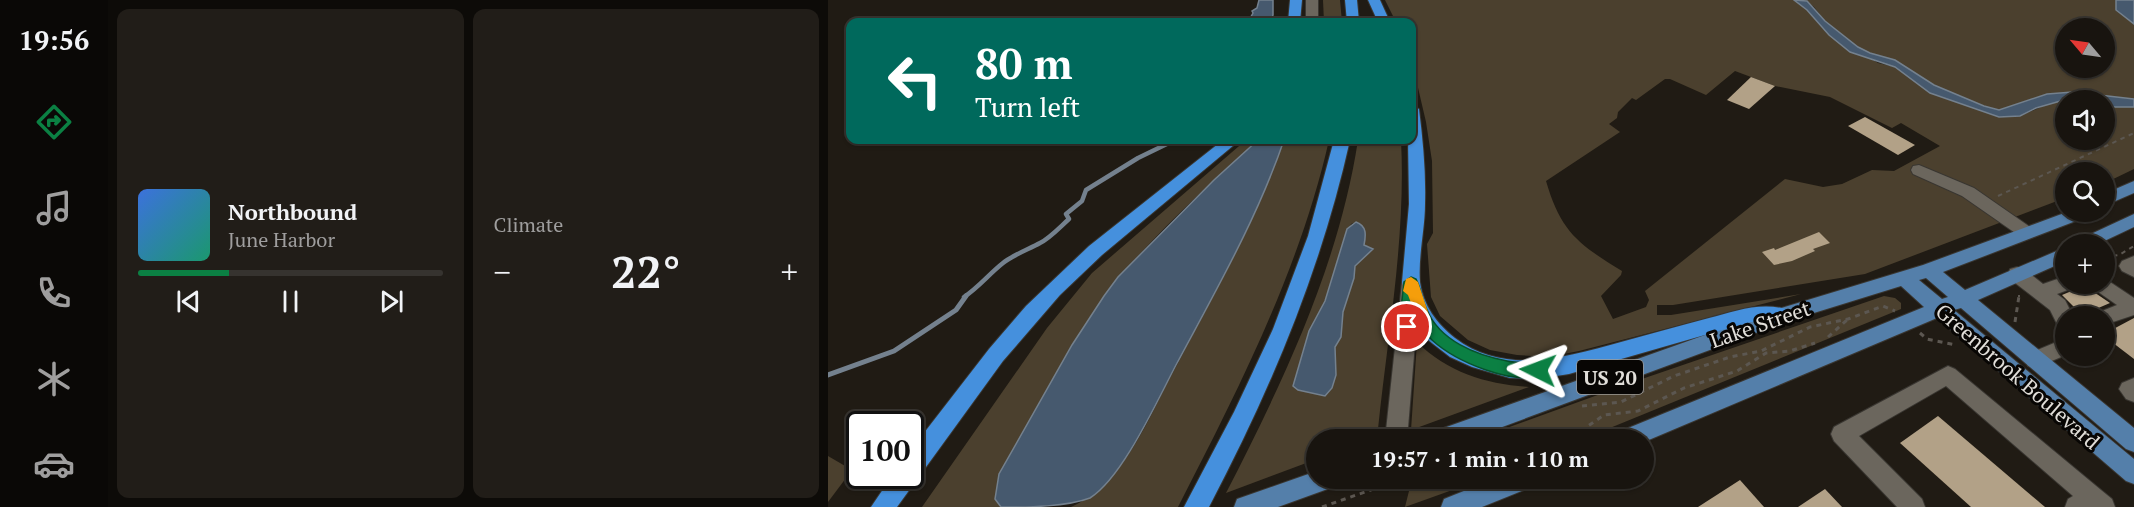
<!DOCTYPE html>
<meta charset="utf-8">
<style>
body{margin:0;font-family:"PT Serif",serif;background:#211d18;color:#f1f3f6;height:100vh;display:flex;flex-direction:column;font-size:22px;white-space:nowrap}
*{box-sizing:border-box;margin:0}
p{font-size:20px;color:#9f9e9e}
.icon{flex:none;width:33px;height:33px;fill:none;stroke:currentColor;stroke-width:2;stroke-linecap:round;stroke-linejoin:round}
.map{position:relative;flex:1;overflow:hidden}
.sheet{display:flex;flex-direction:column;gap:9px;padding:9px;background:#0d0b08;width:720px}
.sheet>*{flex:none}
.top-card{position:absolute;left:18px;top:18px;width:570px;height:126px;border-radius:12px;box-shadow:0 2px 4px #0004,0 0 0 2px #36332f;background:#00695c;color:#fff;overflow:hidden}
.needle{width:39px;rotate:299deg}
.tools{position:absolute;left:1227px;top:18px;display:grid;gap:12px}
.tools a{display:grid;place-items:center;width:60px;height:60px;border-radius:50%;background:#18140f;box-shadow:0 2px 4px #0004,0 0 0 2px #36332f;font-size:30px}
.speed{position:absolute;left:18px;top:411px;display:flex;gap:12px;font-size:30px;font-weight:700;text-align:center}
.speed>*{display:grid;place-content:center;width:78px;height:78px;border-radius:50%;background:#18140f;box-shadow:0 2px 4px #0004,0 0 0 2px #36332f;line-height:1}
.speed .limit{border:3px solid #111;border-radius:9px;background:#fff;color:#111}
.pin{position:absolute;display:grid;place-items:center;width:51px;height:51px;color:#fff;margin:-26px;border:3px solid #fff;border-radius:50%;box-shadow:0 2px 6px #0007}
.me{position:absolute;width:66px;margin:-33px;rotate:273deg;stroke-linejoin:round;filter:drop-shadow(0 0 4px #0008)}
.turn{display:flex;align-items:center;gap:21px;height:126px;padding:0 30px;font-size:27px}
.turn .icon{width:78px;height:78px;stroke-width:2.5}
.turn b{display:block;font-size:42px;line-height:51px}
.big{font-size:45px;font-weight:700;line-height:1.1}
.sheet .tile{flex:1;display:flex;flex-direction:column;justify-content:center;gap:9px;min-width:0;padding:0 21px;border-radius:12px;background:#211d18}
.song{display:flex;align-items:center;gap:18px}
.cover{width:72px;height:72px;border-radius:9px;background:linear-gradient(135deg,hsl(220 70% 55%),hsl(160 70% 35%))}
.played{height:6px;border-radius:3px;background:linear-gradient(90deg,#0b8043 30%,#36332f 30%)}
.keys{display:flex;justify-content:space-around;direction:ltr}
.heat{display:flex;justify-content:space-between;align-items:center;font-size:33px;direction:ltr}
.sheet .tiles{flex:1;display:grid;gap:9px;grid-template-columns:repeat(2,1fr)}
.trip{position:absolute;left:478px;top:429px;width:348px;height:60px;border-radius:30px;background:#18140f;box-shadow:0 2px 4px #0004,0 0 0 2px #36332f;font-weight:700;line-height:60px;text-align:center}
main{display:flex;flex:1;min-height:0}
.tabs{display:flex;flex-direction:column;width:108px;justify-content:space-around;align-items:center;background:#0a0806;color:#9f9e9e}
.tabs .icon{width:42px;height:42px}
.tabs .active{color:#0b8043}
.tabs b{font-size:27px;color:#f1f3f6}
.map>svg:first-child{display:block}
.green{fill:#4b402e;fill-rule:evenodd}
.water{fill:#46596e;stroke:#74818e;stroke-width:1.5}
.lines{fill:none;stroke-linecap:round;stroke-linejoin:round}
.stream-far1{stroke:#74818e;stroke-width:4.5}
.stream{stroke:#74818e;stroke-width:5}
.building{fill:#b2a187}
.minor-casing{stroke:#393631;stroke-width:2}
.major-casing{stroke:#393631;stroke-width:2}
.highway-casing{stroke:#393631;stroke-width:2}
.path-far1{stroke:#5c5751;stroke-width:2;stroke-dasharray:4.5 4.5;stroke-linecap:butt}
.path{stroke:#5c5751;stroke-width:3;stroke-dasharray:5 5;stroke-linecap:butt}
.minor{fill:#6b665d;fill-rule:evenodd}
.major{fill:#547faa;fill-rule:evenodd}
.highway{fill:#4590dd;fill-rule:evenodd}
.route{fill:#0b8043;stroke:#07532c;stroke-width:1.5}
.slow{fill:#f59e0b}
.labels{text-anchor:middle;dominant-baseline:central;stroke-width:6;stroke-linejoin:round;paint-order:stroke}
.shield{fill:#080604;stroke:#a09d99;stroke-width:1.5}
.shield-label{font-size:20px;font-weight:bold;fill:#e1ded9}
.street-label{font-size:21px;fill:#e1ded9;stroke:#080604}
</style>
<main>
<nav class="tabs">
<b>19:56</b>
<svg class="icon active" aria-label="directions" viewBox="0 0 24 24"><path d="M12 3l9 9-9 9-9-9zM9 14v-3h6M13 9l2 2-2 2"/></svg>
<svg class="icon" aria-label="music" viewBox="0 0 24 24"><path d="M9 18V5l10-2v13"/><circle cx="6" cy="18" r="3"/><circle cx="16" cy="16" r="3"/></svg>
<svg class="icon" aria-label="phone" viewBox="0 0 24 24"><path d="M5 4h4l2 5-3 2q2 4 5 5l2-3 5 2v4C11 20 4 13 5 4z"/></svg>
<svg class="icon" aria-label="climate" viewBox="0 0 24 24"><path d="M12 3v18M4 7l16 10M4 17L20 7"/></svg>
<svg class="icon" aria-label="car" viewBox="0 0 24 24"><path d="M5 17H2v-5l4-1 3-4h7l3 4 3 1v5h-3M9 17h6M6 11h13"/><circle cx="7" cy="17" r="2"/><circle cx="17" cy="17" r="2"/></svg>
</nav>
<section class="sheet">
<div class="tiles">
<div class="tile">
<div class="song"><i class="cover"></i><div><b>Northbound</b><p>June Harbor</p></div></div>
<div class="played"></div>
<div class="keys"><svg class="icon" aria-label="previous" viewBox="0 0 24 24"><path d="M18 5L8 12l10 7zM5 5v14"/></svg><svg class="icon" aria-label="pause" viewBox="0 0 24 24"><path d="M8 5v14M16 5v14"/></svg><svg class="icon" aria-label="next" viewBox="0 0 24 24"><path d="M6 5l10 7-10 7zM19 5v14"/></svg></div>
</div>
<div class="tile"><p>Climate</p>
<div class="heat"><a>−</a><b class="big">22°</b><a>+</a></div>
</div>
</div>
</section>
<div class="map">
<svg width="1306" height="507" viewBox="0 0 1306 507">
<rect width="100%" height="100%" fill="#201b14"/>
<!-- green -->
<g class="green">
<path d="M 495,0 L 512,0 L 514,22 L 496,22 Z"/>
<path d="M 557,0 L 966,0 L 979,10 L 995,29 L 1050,63 L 1067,67 L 1102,93 L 1143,107 L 1171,117 L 1192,116 L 1225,102 L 1244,99 L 1258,100 L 1238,100 L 1238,140 L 1276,140 L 1277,107 L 1306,107 L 1306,169 L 1277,183 L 1276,172 L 1238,172 L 1237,198 L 1037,274 L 845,305 L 829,305 L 829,315 L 843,315 L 973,294 L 751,351 L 720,357 L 689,355 L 662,350 L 640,340 L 612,316 L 603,297 L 599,244 L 605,233 L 604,161 L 598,122 L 584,62 L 584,22 L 568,22 ZM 907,71 L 947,86 L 1002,97 L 1064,128 L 1073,123 L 1112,146 L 1066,171 L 1044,170 L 1014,184 L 995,187 L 957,179 L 817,291 L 821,300 L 818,307 L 785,319 L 773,296 L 793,275 L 794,271 C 750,244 733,232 718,181 L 792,132 L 781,124 L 789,118 L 790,112 L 804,98 L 808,100 L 837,79 L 842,79 L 878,95 Z"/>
<path d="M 976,0 L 1288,0 L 1288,10 L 1306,24 L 1306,99 L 1245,92 L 1219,94 L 1171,110 L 1156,106 L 1106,85 L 1067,60 L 1042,53 L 1030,47 L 997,21 L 986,7 ZM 1238,28 L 1276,28 L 1276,68 L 1238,68 Z"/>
<path d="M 418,140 L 430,140 C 377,188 321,239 276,296 L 167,499 L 173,507 L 94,507 L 219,328 L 264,273 Z"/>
<path d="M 456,140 L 501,140 C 472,269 410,390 350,507 L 243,507 C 262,498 272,490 286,474 C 313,442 330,399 350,363 C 388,290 430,218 456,140 Z"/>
<path d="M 530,140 L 573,140 C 578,236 560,333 550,429 L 546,437 L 540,440 L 489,440 L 489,459 L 398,493 C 455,382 511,265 530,140 ZM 528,222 L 530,222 L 536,245 L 545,249 L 527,266 L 526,278 L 515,312 L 513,337 L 507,347 L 465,386 L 481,331 L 497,301 L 523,224 Z"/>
<path d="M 1056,296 L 1067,298 L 1073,303 L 1073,309 L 755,439 L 648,439 L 811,380 Z"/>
<path d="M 589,342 C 620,373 659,384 701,387 L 583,430 Z"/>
<path d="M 0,456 L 24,470 L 0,502 Z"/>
<path d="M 584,479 L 584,478 L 655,479 L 577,507 Z"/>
</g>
<!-- water -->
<g class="water">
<path d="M 431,0 L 445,0 L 445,15 L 443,22 L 420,22 L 425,13 L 424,11 L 429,8 Z"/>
<path d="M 966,0 L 979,1 L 997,21 L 1030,47 L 1042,53 L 1067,60 L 1106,85 L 1156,106 L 1171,110 L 1219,94 L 1245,92 L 1306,99 L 1306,107 L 1277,107 L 1276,100 L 1236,100 L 1208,108 L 1192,116 L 1171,117 L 1102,93 L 1067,67 L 1022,52 L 1001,35 L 979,10 Z"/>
<path d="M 1288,0 L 1306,0 L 1306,24 L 1288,10 Z"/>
<path d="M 430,140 L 456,140 C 429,219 387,292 348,365 C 329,401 295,477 262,498 C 238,507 201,507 173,507 L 167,499 L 171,474 L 244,345 L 276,296 L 290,277 L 386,180 Z"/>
<path d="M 528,222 C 539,226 538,235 536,245 L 545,249 L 527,266 L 526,278 L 515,312 L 513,337 L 507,347 L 508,375 L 504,388 L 497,396 L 470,390 L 465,386 L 481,331 L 497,301 L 519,229 Z"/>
</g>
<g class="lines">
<!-- stream-far1 -->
<path class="stream-far1" d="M 136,297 C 151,287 161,274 175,263 C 185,255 201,249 212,243 C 222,238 232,227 241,219 L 238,214 L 254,201 L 258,190 L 310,158 L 347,140"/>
<!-- stream -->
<path class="stream" d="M 0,375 L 66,351 L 128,310 L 138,296"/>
</g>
<!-- building -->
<g class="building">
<path d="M 923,77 L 947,86 L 921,109 L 899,100 Z"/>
<path d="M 1037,117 L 1087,145 L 1070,155 L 1020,126 Z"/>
<path d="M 991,232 L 1002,243 L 985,249 L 987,251 L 964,261 L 946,265 L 934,252 L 946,248 L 947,250 Z"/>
<path d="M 1249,284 L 1254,284 L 1282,303 L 1254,315 L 1234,295 L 1246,290 Z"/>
<path d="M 1306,318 L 1306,359 L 1276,336 L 1276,334 Z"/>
<path d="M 1110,416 L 1217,507 L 1143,507 L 1072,443 Z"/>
<path d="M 912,480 L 936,507 L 870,507 Z"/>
<path d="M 997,489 L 1014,507 L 970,507 Z"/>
</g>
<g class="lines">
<!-- minor casing -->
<g class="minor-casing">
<g id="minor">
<rect x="478" y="0" width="12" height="22"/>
<path d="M 1091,165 L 1146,188 L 1205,229 L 1208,233 L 1205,237 L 1193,237 L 1134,196 L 1085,174 L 1083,170 L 1085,166 Z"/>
<path d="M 1306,256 L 1306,277 L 1294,271 L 1291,266 L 1294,261 Z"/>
<path d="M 1189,267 L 1196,269 L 1215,284 L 1238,276 L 1238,284 L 1247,284 L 1245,288 L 1229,294 L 1237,300 L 1245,316 L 1238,316 L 1238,331 L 1231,328 L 1222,310 L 1182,279 L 1180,274 L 1182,269 Z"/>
<path d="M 583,275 L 590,277 L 592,282 L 579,440 L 557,440 L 574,282 L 576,277 Z"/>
<path d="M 1276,278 L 1306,298 L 1306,315 L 1276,325 L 1276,316 L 1267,316 L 1269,313 L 1289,305 L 1266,289 L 1264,284 L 1276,284 Z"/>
<path d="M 1238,338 L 1238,355 L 1207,368 L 1200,366 L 1197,360 L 1200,354 Z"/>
<path d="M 1120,366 L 1127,369 L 1273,490 L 1284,499 L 1287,507 L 1237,507 L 1240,499 L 1245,496 L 1118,386 L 1031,436 L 1094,499 L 1097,507 L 1069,507 L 1006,441 L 1003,434 L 1006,427 Z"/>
<path d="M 1306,378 L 1306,402 L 1298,399 L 1291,389 L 1294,383 Z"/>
</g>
</g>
<!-- major casing -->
<g class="major-casing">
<g id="major">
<path d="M 1306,181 L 1306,193 L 1276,206 L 1276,194 Z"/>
<path d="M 1239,212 L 1263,212 L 1261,216 L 1115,272 L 1137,290 L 1238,247 L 1238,261 L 1150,300 L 1306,428 L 1306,452 L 1298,449 L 1133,308 L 1126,310 L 1306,459 L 1306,484 L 1298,481 L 1109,318 L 816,442 L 816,440 L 785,440 L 788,433 L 1096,307 L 1073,286 L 960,321 L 639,440 L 599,440 L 602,433 L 610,430 L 947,310 L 1095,265 ZM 1098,278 L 1120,297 L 1114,299 L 1091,280 Z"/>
<path d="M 1306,214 L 1306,227 L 1270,244 L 1247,244 L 1250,240 Z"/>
<path d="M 489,471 L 489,478 L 512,478 L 508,486 L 450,507 L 406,507 L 409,499 Z"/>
<path d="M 668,478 L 710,478 L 706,486 L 654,507 L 613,507 L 616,499 Z"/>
</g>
</g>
<!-- highway casing -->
<g class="highway-casing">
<g id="highway">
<path d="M 462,0 L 474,0 L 472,22 L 460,22 Z"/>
<path d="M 517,0 L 529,0 L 531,22 L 519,22 Z"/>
<path d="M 540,0 L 552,0 L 562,22 L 550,22 Z"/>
<path d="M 584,105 L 591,109 C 595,141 598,173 597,204 C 597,229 590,257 592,282 C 595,305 609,324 627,338 C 677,376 738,357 793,342 C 822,334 851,326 881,318 C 907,311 934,301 961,310 L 964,315 L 961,320 L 954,323 L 922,322 L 741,374 L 710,379 L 682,378 L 644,367 L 622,357 L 600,340 L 585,318 L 574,282 L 581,204 L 580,140 L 584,140 Z"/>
<path d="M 395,140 L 412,140 L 274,255 L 232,295 L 175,361 L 69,507 L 43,507 L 64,476 L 82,476 L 82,451 L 161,349 L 198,306 L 261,246 Z"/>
<path d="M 506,140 L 522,140 C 493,270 443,389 381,507 L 356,507 L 406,412 L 445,329 L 480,236 Z"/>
</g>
</g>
<!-- path-far1 -->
<g class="path-far1">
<path d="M 1170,196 L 1306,133"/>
<path d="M 1276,257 L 1291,255 L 1306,246"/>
<path d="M 1191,297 L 1191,295"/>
</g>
<!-- path -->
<g class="path">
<path d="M 1187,322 L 1191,296"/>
<path d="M 1092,333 L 1099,339 L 1128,345"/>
<path d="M 1000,337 L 1020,319"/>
<path d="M 754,406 L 793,402 L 846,376 L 902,357 L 933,351 L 982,327 L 1020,319 L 1055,306 L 1067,311"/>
<path d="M 735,440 L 750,433 L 776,415 L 810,411 L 856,388 L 909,371 L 938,353 L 962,351 L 987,343"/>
<path d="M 494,507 L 577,478"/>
</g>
<!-- minor -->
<use href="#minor" class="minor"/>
<!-- major -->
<use href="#major" class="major"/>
<!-- highway -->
<use href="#highway" class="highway"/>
</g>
<!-- route -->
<path class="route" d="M 583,277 L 588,279 C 593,288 594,300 599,310 C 612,341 648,355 679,361 C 691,364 704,361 716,365 L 718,370 L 716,375 C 684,386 627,361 604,340 C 597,334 592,325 587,317 L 584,331 L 573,331 L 571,327 L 576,282 Z"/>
<!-- slow -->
<path class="slow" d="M 583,277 L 590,282 L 601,315 L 599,319 L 589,319 L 580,295 L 575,291 L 578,279 Z"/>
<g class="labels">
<!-- shield labels -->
<rect class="shield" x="749" y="360" width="66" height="34" rx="4.5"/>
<g class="shield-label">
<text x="782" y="377">US 20</text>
</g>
<!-- street labels -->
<g class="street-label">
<text transform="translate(932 324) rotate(-19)">Lake Street</text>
<text transform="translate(1190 376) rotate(41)">Greenbrook Boulevard</text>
</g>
</g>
</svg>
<div class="tools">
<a><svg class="needle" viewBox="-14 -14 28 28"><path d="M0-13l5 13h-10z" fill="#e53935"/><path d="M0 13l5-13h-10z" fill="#9f9e9e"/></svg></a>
<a><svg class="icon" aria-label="sound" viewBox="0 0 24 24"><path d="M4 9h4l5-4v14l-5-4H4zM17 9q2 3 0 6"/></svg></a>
<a><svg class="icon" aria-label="search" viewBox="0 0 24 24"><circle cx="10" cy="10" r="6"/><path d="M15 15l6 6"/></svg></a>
<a>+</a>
<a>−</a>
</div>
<div class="speed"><div class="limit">100</div></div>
<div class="pin" style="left:579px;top:327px;background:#d93025"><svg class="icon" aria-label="arrive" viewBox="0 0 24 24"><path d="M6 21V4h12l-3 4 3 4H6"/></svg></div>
<svg class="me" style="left:710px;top:370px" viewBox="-20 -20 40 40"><path d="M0-17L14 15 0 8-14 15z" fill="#0b8043" stroke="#fff" stroke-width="4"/></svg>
<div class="trip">19:57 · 1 min · 110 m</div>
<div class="top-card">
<div class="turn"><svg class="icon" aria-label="left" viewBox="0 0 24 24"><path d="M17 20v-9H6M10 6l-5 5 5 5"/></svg><div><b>80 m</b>Turn left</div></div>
</div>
</div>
</main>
